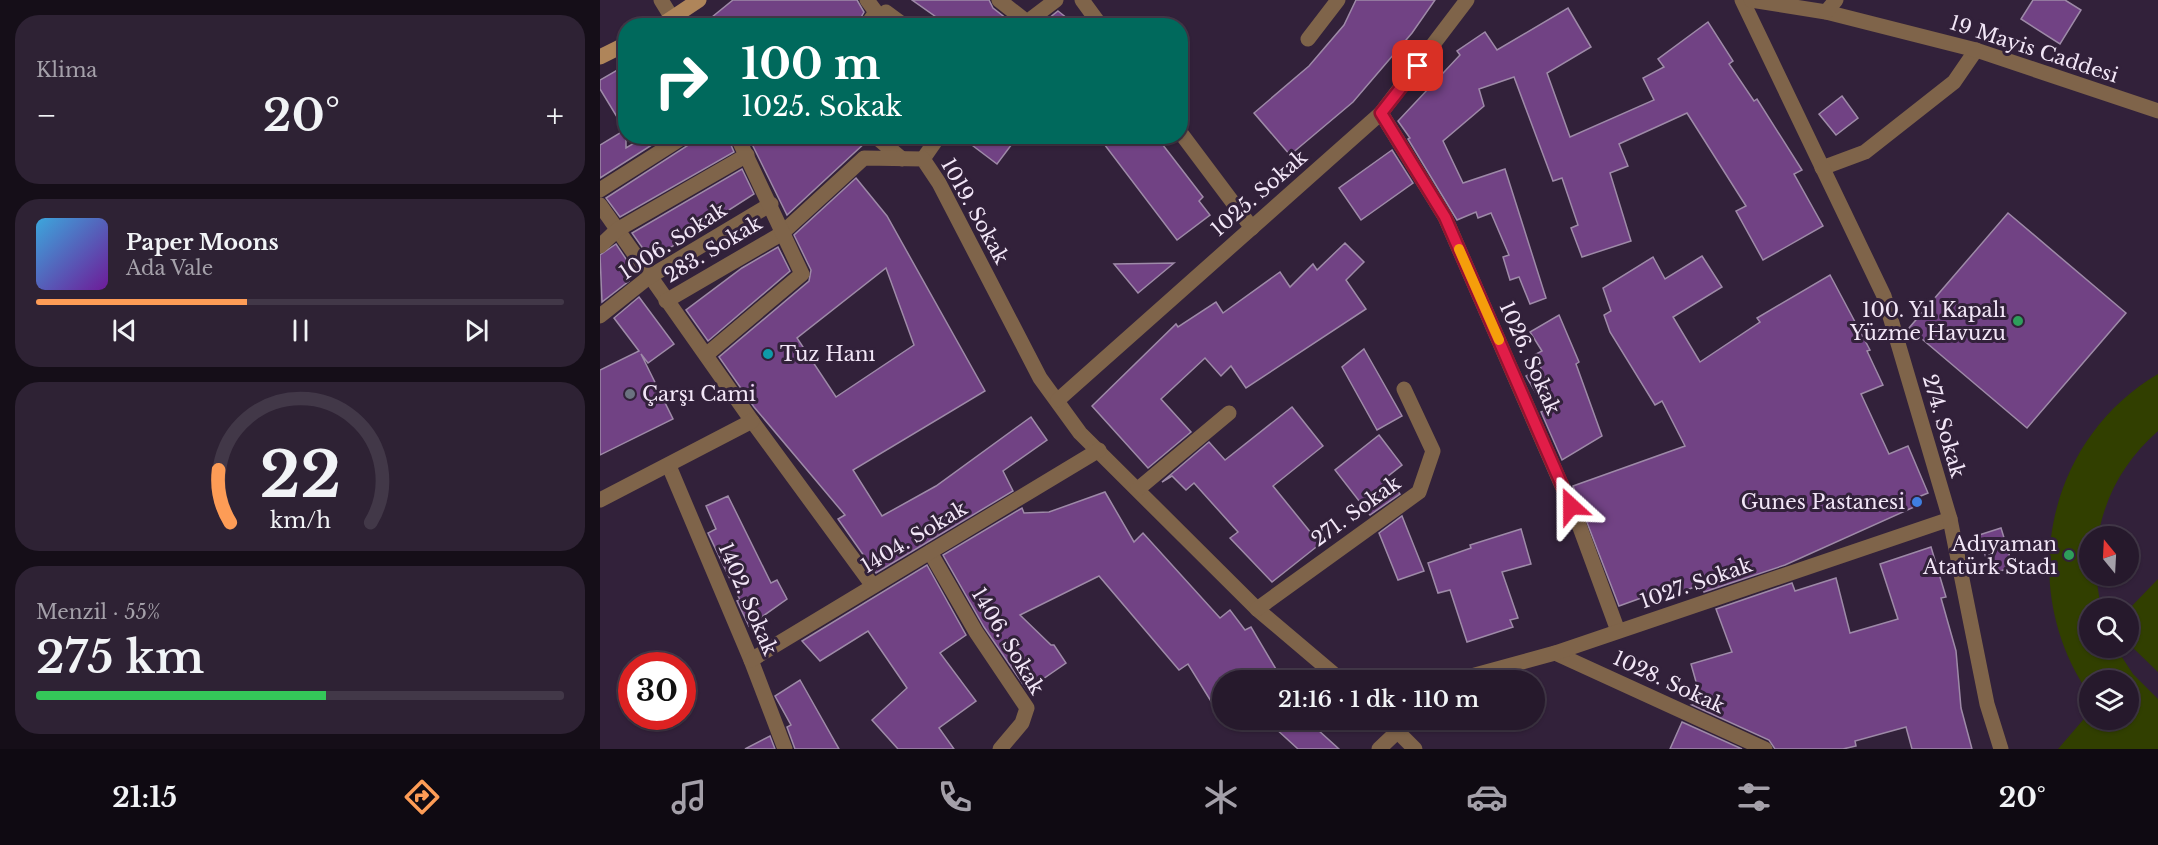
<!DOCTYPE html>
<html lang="tr">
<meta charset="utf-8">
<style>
body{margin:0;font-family:"Libre Baskerville",serif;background:#2e2234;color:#f1f3f6;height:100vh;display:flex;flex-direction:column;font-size:22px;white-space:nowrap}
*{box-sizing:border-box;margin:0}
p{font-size:20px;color:#a4a0a9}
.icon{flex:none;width:33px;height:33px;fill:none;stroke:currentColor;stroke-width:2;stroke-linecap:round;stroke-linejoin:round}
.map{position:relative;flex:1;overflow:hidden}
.details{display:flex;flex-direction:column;gap:15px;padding:15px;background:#150e18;width:600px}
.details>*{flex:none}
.hud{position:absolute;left:18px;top:18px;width:570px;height:126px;border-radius:24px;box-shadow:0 2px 4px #0004,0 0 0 2px #423848;background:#00695c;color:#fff;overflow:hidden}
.needle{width:39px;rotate:342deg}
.controls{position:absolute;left:1479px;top:526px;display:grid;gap:12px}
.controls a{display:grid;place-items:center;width:60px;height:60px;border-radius:50%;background:#26192c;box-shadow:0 2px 4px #0004,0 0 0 2px #423848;font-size:30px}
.speed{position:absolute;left:18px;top:652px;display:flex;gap:12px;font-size:30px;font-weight:700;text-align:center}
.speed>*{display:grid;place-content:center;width:78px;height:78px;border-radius:50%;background:#26192c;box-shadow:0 2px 4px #0004,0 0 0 2px #423848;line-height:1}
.speed .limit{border:9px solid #d22;background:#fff;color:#111}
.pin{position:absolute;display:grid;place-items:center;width:51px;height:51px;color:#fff;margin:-26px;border-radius:12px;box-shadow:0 3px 9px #0006}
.me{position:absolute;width:66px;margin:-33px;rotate:336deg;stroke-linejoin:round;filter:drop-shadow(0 0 4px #0008)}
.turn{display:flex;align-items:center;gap:21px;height:126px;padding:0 24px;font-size:27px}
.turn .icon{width:78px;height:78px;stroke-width:2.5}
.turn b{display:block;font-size:42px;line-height:51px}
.big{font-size:45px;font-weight:600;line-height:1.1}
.details .card{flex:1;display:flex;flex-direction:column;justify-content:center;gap:9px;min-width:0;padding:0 21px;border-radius:24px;background:#2e2234}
.details .dial{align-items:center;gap:0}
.dial svg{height:156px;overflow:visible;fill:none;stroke:#423848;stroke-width:7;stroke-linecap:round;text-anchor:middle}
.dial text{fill:#f1f3f6;stroke:none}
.song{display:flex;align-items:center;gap:18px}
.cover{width:72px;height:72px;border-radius:9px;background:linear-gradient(135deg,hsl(200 70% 55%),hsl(280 70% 35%))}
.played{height:6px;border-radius:3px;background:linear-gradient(90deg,#fd9c56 40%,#423848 40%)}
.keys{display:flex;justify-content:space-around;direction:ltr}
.heat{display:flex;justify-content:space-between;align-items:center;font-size:33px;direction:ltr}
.charge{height:9px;border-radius:4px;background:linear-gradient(90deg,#34c759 55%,#423848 0)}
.trip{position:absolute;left:612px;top:670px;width:333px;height:60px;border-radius:30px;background:#26192c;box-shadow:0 2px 4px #0004,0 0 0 2px #423848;font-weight:600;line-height:60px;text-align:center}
.tabs{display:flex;height:96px;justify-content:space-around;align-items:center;background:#0f0a12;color:#a4a0a9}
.tabs .icon{width:42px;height:42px}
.tabs .current{color:#fd9c56}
.tabs b{font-size:27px;color:#f1f3f6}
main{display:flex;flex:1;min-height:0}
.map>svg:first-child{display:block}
.green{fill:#313f00}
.building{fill:#714284;stroke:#9e8aa8;stroke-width:1.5;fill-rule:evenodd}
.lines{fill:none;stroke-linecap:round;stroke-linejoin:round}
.minor{stroke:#7f644a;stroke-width:15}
.tertiary{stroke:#7f644a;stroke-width:15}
.secondary{stroke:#af855a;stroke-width:15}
.route-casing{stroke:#92132f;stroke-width:15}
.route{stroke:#e11d48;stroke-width:10}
.slow{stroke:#f59e0b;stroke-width:10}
.leisure-dot{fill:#2e9e5b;stroke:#32213a;stroke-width:2}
.culture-dot{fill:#0f9aa8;stroke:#32213a;stroke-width:2}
.worship-dot{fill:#6b7280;stroke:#32213a;stroke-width:2}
.shop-dot{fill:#3f7fe0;stroke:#32213a;stroke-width:2}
.labels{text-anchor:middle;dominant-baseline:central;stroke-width:6;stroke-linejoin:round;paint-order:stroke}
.street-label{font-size:20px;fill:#f2e6f7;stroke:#32213a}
.poi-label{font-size:20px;fill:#f2e6f7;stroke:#32213a;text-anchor:end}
</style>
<main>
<section class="details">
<div class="card"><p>Klima</p>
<div class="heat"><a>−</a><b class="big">20°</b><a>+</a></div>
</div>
<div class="card">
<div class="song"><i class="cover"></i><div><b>Paper Moons</b><p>Ada Vale</p></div></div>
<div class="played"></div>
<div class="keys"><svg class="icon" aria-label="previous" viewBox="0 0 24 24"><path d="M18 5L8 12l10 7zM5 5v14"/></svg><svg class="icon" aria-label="pause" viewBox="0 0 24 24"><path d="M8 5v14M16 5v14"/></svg><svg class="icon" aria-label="next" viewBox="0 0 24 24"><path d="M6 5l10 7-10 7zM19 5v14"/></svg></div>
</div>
<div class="card dial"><svg viewBox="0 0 100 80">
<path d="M14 69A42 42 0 1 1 86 69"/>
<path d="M14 69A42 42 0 0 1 8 42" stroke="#fd9c56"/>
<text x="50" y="56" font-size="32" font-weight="700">22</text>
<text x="50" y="72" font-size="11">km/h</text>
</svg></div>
<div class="card"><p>Menzil · 55%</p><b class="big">275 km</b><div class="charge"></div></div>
</section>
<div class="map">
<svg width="1558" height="749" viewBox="0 0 1558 749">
<rect width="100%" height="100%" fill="#32213a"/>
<!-- green -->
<g class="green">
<path d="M 1558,374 L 1558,431 C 1526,459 1505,495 1498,537 L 1490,537 L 1490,576 L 1496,576 L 1501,609 L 1490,609 L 1490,648 L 1516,648 L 1533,674 L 1558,699 L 1558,749 L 1458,749 L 1489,713 L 1490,720 L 1513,723 L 1512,720 L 1528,720 L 1528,681 L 1490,681 L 1489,694 C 1416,588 1446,440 1558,374 Z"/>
<path d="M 1558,579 L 1558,672 L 1529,644 L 1528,610 Z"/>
</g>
<!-- building -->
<g class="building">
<path d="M 133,0 L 257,0 L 264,12 L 256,26 L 101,26 Z"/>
<path d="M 312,0 L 389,0 L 393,8 L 416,26 L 349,26 Z"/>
<path d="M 756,0 L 835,0 L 812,33 L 753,102 L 690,155 L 654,113 L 709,66 L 744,25 Z"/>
<path d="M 1433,0 L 1465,0 L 1481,10 L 1460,44 L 1421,19 Z"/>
<path d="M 968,8 L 991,47 L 947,73 L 970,137 L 1054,100 L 1043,78 L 1064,67 L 1058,59 L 1108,22 L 1133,61 L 1129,64 L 1154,101 L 1157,99 L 1202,170 L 1194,174 L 1223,226 L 1163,260 L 1136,211 L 1146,206 L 1087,113 L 1019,144 L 1028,166 L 1010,173 L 1031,241 L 982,257 L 971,228 L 978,225 L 962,178 L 953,181 L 914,77 L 879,89 L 884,106 L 843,141 L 863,183 L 905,169 L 946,298 L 930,304 L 919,277 L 910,280 L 903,257 L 909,255 L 891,213 L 878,218 L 876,212 L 857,220 L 808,139 L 810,138 L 798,121 L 860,55 L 857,51 L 885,32 L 897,50 Z"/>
<path d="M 458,11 L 477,26 L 439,26 Z"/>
<path d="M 26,65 L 26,148 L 46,136 L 66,136 L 0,178 L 0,145 L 25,130 L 0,89 L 0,80 Z"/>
<path d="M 1242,96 L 1258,118 L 1236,135 L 1219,114 Z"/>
<path d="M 95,136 L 127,136 L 134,152 L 20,217 L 6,198 L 90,144 Z"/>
<path d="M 148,136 L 266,136 L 267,141 L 187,215 Z"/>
<path d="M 360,136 L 418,136 L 397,164 Z"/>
<path d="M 498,136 L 556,136 L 603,197 L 599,201 L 610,215 L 577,240 Z"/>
<path d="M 792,150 L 813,183 L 761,220 L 739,188 Z"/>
<path d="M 142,169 L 154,194 L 51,260 L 32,233 Z"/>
<path d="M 256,178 L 287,216 L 385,391 L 253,470 L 282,516 L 336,486 L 431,417 L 447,440 L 403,471 L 413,491 L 276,573 L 238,519 L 245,515 L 154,407 L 119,357 L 209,281 L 211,270 L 194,235 ZM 286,268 L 314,345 L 236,397 L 197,338 Z"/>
<path d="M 1408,213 L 1526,313 L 1427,428 L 1309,328 Z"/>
<path d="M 745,243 L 764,262 L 746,280 L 766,309 L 646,388 L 631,366 L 621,376 L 605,358 L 561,399 L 591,432 L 548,468 L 492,406 L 576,324 L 578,327 L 616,302 L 623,313 L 680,272 L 690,287 L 713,264 L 717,270 Z"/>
<path d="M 16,244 L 34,271 L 26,276 L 29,281 L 2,302 L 0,255 Z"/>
<path d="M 178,247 L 190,271 L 108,341 L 86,310 L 142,268 Z"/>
<path d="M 1102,256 L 1122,287 L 1073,317 L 1100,362 L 1160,322 L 1157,318 L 1230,275 L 1270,350 L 1267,351 L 1283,385 L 1261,394 L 1289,454 L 1308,446 L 1328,493 L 1311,500 L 1314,507 L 1185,565 L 1104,592 L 1101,585 L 1083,591 L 1080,584 L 1019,606 L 973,486 L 1085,446 L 1062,401 L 1055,405 L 1010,332 L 1004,315 L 1011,311 L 1003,288 L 1053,257 L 1065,279 Z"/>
<path d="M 574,263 L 538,293 L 514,264 Z"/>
<path d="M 39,297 L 74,344 L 48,363 L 41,354 L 73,419 L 0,455 L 0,370 L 39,351 L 14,318 Z"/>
<path d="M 959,315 L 979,362 L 976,364 L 1002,436 L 962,460 L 941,412 L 946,410 L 926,376 L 941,368 L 934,355 L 942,351 L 930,332 Z"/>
<path d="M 764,349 L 802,416 L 777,430 L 742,367 Z"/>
<path d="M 692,407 L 723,446 L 673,486 L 720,544 L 672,582 L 630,538 L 638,532 L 594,483 L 586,490 L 572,476 L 562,482 L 609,442 L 625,460 Z"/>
<path d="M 779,435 L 802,465 L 787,477 L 800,494 L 770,515 L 735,470 Z"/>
<path d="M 505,492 L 534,542 L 543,533 L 620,618 L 630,610 L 645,630 L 651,627 L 683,681 L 622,681 L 622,719 L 588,664 L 579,670 L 499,576 L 420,615 L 451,645 L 454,645 L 466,663 L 427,690 L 384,627 L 343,555 L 422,508 L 424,513 L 449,512 Z"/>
<path d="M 128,496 L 171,583 L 177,580 L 187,599 L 149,626 L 137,601 L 140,600 L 108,533 L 116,529 L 106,506 Z"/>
<path d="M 802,516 L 824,571 L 798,580 L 779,533 Z"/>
<path d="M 1401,528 L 1413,567 L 1391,574 L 1379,535 Z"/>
<path d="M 921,529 L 931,564 L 902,572 L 918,618 L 910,620 L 913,627 L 867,642 L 850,590 L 838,593 L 828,563 L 871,548 L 870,545 Z"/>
<path d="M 1331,547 L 1346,597 L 1341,598 L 1356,651 L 1361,708 L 1372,749 L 1312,749 L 1306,727 L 1255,741 L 1256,746 L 1243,749 L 1175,749 L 1169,740 L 1092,705 L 1102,703 L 1091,664 L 1132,652 L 1116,609 L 1192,583 L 1195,591 L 1236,578 L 1250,633 L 1298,619 L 1280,564 Z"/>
<path d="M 327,565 L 366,635 L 340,653 L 376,701 L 339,728 L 354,749 L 298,749 L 272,720 L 307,688 L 268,631 L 220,661 L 202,641 Z"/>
<path d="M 200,680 L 239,749 L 195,749 L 187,727 L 191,725 L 175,696 Z"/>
<path d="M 681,720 L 707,720 L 739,749 L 698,749 L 674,727 Z"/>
<path d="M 1082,722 L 1142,749 L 1070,749 Z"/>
<path d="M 170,736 L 175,749 L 145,749 Z"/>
</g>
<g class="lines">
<!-- minor -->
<g class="minor">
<path d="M 61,0 L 77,26"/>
<path d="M 399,0 L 427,22 L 456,0"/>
<path d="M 482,0 L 501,26"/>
<path d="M 266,26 L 276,12 L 267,0"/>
<path d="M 271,26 L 286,12 L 305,26"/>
<path d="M 708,39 L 738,0"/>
<path d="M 781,113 L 845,217 L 979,525 L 1018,631"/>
<path d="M 580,132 L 652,228"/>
<path d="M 275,136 L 302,159"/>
<path d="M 323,159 L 339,136"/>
<path d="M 1222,168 L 1265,152 L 1354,82 L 1376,50"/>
<path d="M 0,190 L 85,136"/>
<path d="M 0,205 L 152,421 L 273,586"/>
<path d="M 0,246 L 17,230 L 147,155"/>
<path d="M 66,301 L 181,234 L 264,158 L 323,159 L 339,183 L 440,378 L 480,433 L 657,609 L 742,681"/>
<path d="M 0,316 L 49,277 L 171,204"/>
<path d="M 106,355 L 202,274 L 137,136"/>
<path d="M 458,400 L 781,113 L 867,0"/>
<path d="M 69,466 L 151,660 L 185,749"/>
<path d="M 538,489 L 629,413"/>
<path d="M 0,500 L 152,421"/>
<path d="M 330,552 L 376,632 L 427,708 L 422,723 L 400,749"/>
<path d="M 657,609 L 819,492 L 833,451 L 804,389"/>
<path d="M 955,653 L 1165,749"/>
<path d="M 151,660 L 499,450"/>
<path d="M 853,681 L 955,653 L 1350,519"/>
<path d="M 786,720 L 815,749"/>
<path d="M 779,749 L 798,731"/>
</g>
<!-- tertiary -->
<g class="tertiary">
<path d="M 1142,0 L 1284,296 L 1350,519 L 1387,704 L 1401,749"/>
<path d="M 1151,0 L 1226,12 L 1376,50 L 1558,111"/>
<path d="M 1226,12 L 1236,0"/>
</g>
<!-- secondary -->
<g class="secondary">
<path d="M 60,26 L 99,0"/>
<path d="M 0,57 L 26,44"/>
</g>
</g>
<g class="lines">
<!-- route casing -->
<g class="route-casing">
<path id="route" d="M 818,66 L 781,113 L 845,217 L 971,506"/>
</g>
<!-- route -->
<use href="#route" class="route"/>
<!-- slow -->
<path class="slow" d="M 859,249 L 899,340"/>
</g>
<!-- markers -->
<g class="leisure-dot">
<circle cx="1418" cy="321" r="6"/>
<circle cx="1469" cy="555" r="6"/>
</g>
<circle class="culture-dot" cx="168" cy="354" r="6"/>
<circle class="worship-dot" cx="30" cy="394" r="6"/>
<circle class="shop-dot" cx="1317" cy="502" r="6"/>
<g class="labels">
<!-- street labels -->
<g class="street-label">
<text transform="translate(1434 49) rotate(18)">19 Mayis Caddesi</text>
<text transform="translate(659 193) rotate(-41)">1025. Sokak</text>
<text transform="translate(375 211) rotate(61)">1019. Sokak</text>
<text transform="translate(73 241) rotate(-33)">1006. Sokak</text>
<text transform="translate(113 249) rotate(-31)">283. Sokak</text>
<text transform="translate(930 358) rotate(66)">1026. Sokak</text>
<text transform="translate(1344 426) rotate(74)">274. Sokak</text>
<text transform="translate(756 511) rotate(-36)">271. Sokak</text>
<text transform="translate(314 537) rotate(-31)">1404. Sokak</text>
<text transform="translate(1096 583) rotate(-19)">1027. Sokak</text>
<text transform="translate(148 599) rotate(67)">1402. Sokak</text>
<text transform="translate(408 641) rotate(59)">1406. Sokak</text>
<text transform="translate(1069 682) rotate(25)">1028. Sokak</text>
</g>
<!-- poi labels -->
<g class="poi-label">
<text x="1406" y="310">100. Yıl Kapalı<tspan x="1406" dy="23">Yüzme Havuzu</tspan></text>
<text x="180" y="354" text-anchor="start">Tuz Hanı</text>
<text x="42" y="394" text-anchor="start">Çarşı Cami</text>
<text x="1305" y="502">Gunes Pastanesi</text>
<text x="1457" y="544">Adıyaman<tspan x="1457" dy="23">Atatürk Stadı</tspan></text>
</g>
</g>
</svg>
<div class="controls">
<a><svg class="needle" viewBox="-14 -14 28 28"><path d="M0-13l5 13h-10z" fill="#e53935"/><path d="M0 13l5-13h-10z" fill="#a4a0a9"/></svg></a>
<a><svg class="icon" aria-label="search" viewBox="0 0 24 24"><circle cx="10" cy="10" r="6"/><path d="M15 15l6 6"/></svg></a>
<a><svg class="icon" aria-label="layers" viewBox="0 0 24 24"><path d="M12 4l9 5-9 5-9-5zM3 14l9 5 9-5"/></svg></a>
</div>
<div class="speed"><div class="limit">30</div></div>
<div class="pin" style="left:818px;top:66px;background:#d93025"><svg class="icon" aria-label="arrive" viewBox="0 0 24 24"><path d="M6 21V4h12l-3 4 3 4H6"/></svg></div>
<svg class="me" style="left:971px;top:506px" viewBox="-20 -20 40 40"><path d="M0-17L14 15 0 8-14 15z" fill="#e11d48" stroke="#fff" stroke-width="4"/></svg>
<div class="trip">21:16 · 1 dk · 110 m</div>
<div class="hud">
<div class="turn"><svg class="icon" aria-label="right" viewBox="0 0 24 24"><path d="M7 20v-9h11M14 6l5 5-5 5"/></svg><div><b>100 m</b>1025. Sokak</div></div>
</div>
</div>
</main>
<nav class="tabs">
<b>21:15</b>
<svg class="icon current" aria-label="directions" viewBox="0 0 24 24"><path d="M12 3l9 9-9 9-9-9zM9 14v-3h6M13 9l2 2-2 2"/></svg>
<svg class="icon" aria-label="music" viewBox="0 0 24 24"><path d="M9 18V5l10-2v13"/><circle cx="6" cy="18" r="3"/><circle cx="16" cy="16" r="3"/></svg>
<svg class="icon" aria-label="phone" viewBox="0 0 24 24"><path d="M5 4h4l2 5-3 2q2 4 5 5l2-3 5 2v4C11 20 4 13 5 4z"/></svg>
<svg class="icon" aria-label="climate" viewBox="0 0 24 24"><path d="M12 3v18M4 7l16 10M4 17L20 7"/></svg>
<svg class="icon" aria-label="car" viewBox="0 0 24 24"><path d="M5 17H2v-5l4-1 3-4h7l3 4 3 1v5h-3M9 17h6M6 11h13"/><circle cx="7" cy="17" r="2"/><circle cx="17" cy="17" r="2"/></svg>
<svg class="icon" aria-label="filters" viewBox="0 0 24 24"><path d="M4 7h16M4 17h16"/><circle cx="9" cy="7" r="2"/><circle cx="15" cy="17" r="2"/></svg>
<b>20°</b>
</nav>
